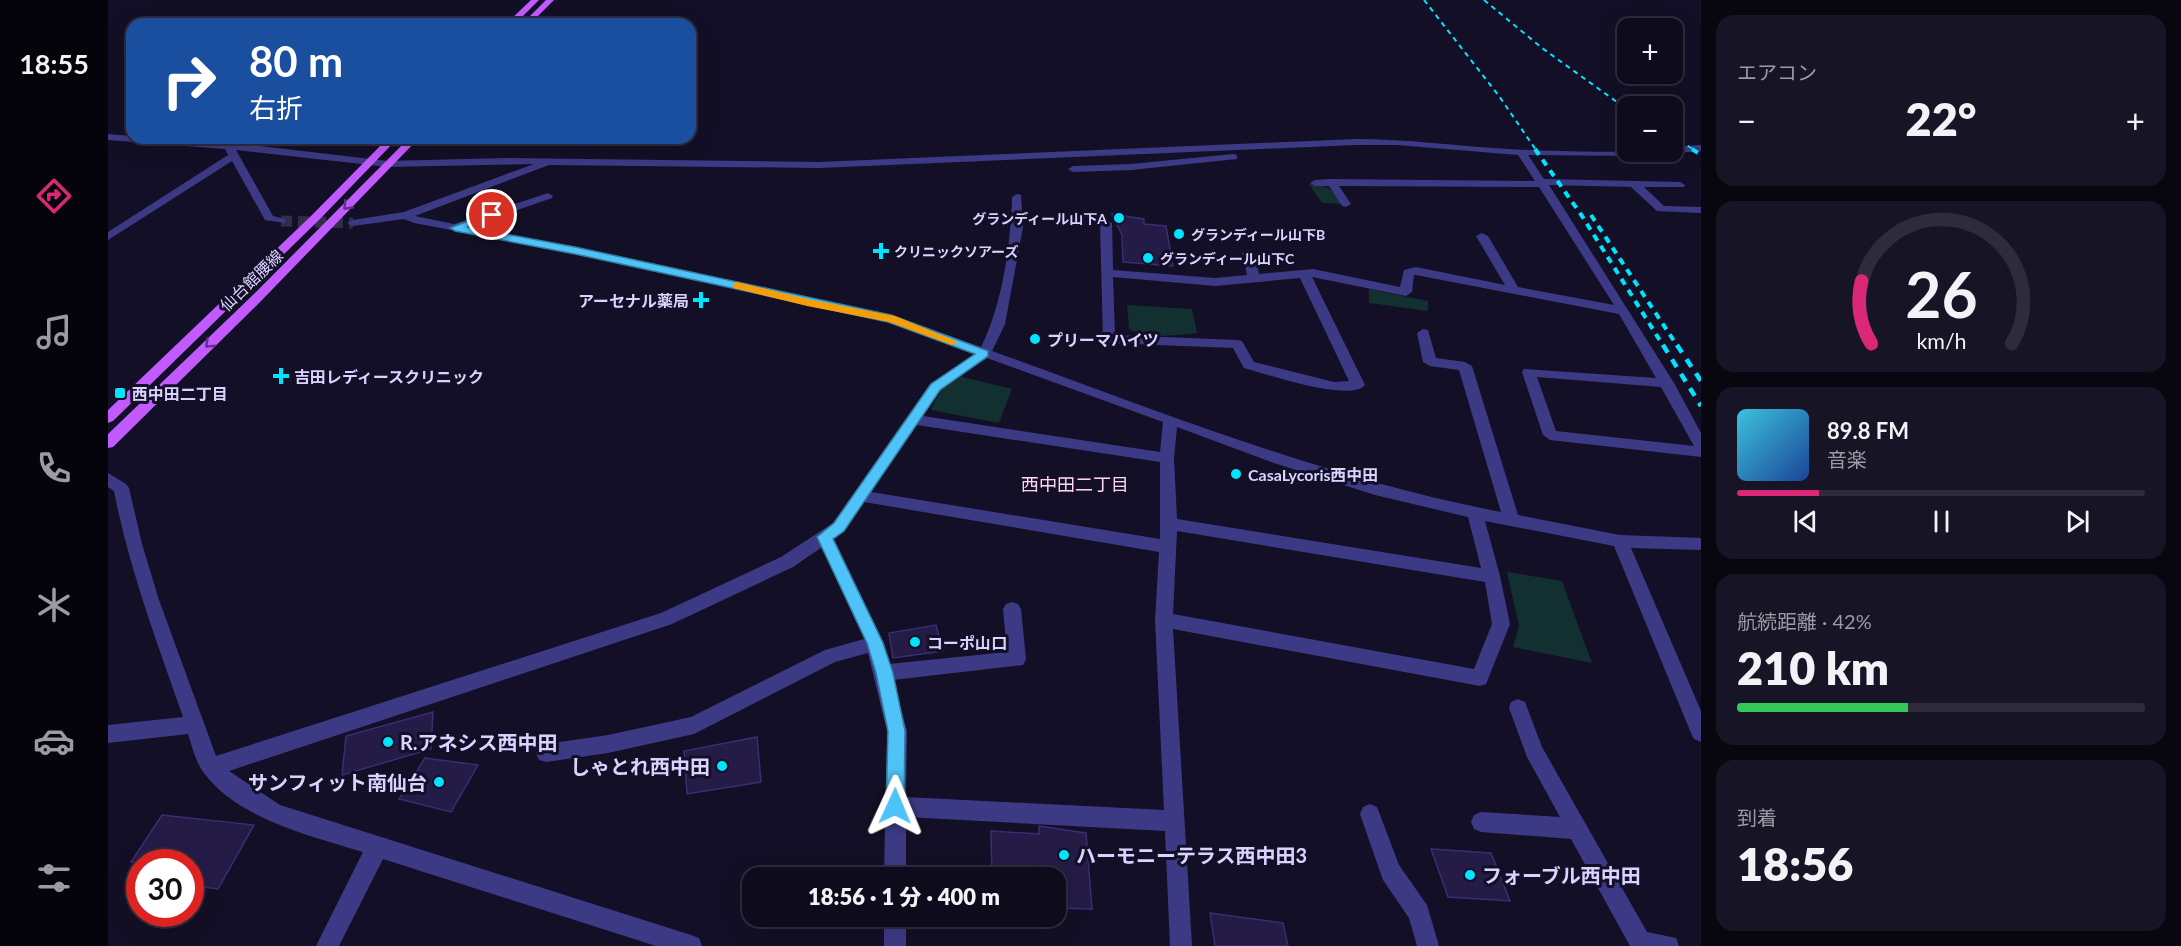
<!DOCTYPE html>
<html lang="ja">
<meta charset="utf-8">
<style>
body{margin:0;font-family:Lato,"Noto Sans JP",sans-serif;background:#171425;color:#f1f3f6;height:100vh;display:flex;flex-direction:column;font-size:22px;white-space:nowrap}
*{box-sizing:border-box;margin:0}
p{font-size:20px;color:#9b9ba3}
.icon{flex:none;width:33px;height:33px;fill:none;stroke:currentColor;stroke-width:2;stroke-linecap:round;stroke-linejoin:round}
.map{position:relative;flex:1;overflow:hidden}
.details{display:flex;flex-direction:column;gap:15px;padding:15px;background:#08060f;width:480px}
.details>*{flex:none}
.top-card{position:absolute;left:18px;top:18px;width:570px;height:126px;border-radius:18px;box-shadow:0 6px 24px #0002,0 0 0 2px #2e2b3b;background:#1a4fa0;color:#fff;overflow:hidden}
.buttons{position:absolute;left:1509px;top:18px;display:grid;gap:12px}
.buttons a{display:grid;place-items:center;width:66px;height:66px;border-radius:12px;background:#0e0b1c;box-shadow:0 6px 24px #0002,0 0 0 2px #2e2b3b;font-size:30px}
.speed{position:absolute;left:18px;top:849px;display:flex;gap:12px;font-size:30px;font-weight:700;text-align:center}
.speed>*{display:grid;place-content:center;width:78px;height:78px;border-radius:50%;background:#0e0b1c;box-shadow:0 6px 24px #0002,0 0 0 2px #2e2b3b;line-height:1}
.speed .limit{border:9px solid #d22;background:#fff;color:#111}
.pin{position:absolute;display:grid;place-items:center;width:51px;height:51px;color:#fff;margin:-26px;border:3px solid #fff;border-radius:50%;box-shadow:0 2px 6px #0007}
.me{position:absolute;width:66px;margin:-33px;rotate:1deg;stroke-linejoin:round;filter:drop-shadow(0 0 4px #0008)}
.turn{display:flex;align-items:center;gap:21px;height:126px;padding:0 24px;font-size:27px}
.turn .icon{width:78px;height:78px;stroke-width:2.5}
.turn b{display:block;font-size:42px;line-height:51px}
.big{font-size:45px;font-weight:800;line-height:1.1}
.details .tile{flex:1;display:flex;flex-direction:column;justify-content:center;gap:9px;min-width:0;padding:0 21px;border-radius:18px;background:#171425}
.details .dial{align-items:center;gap:0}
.dial svg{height:156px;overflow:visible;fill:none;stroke:#2e2b3b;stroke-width:7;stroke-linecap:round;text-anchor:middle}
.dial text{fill:#f1f3f6;stroke:none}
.song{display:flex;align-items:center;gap:18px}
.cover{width:72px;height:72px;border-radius:9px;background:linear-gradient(135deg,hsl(190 70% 55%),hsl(220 70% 35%))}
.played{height:6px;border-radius:3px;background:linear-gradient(90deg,#db2777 20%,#2e2b3b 20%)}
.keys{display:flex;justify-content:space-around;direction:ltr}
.heat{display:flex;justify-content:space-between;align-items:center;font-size:33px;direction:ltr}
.charge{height:9px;border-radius:4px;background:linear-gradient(90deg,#34c759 42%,#2e2b3b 0)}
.trip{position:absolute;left:634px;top:867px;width:324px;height:60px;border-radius:18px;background:#0e0b1c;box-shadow:0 6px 24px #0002,0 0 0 2px #2e2b3b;font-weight:800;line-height:60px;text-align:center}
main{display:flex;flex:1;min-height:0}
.dock{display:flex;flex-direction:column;width:108px;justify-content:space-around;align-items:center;background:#06040b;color:#9b9ba3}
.dock .icon{width:42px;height:42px}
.dock .selected{color:#db2777}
.dock b{font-size:27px;color:#f1f3f6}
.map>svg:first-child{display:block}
.green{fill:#12302f}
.building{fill:#241b47;stroke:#3b2d73;stroke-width:1.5}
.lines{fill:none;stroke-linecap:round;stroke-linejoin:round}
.minor-tunnel{stroke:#312d47;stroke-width:11;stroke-dasharray:11 6;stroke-linecap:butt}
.minor{fill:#3d3a85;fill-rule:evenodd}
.major{fill:#c25bff;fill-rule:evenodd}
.rail-far2{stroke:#00e5ff;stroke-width:2;stroke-dasharray:5 4.5;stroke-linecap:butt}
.rail-far1{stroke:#00e5ff;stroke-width:4;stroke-dasharray:7 6;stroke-linecap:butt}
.rail{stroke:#00e5ff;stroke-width:4.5;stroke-dasharray:9 8;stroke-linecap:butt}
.oneway{stroke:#623188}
.route{fill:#4fc3f7;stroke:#337fa1;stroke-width:1.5}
.slow{fill:#f59e0b}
.poi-dot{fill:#00e5ff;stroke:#130f26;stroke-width:2}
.labels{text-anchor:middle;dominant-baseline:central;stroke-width:6;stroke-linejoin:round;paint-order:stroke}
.far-poi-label{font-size:14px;font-weight:bold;fill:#d9d4ff;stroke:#130f26;text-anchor:start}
.street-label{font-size:16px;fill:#d9d4ff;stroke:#130f26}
.poi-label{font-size:16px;font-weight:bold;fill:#d9d4ff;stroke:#130f26;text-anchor:start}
.neighbourhood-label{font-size:18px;fill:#ffd6f0;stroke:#130f26}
.near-poi-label{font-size:20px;font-weight:bold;fill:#d9d4ff;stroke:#130f26;text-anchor:start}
</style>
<main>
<nav class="dock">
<b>18:55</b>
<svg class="icon selected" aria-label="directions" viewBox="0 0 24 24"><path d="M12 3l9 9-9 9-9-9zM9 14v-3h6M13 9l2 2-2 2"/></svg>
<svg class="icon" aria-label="music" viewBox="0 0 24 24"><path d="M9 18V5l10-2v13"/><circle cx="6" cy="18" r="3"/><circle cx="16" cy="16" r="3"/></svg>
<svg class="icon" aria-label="phone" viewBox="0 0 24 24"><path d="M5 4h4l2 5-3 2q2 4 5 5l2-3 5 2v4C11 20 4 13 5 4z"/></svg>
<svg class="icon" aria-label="climate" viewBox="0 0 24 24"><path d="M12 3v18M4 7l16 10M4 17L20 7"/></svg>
<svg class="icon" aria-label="car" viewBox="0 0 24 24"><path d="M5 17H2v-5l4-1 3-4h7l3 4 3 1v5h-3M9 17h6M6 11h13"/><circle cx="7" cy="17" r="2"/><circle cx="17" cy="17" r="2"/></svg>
<svg class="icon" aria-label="filters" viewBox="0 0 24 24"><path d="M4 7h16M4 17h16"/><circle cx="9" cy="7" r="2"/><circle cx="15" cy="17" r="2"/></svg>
</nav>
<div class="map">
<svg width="1593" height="946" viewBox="0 0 1593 946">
<rect width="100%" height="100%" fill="#130f26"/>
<!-- green -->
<g class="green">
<path d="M 1201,184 C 1219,184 1225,190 1235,204 L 1214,203 Z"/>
<path d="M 1261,289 L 1320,301 L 1320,311 L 1261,303 Z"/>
<path d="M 1019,305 L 1084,309 L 1089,333 C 1068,335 1040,340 1021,329 Z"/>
<path d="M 851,376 L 904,389 L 891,423 L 823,410 L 833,389 Z"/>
<path d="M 1399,572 L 1454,581 L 1484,663 L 1405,647 L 1411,626 Z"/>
</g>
<!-- building -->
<g class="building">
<path d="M 1004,214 L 1036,219 L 1036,224 L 1058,226 L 1065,266 L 1015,262 L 1014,235 Z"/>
<path d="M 828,625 L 835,651 L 785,658 L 781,633 Z"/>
<path d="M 325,712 L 323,749 L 234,775 L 238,736 Z"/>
<path d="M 649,737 L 653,782 L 579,794 L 576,751 Z"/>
<path d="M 317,758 L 370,765 L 343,812 L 291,799 Z"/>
<path d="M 54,815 L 146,825 L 110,889 L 82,885 L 82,862 L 23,862 Z"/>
<path d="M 931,826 L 978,833 L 984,909 L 948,908 L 948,878 L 884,878 L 883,831 L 931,834 Z"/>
<path d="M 1323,849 L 1383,853 L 1402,901 L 1340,897 Z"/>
<path d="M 1102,913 L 1175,923 L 1180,946 L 1107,946 Z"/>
</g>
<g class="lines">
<!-- minor-tunnel -->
<path class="minor-tunnel" d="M 173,221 L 245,223"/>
<!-- minor -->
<g class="minor">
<path d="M 0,134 L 24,136 L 24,138 L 152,146 L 280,161 L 397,158 L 711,162 L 1248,139 C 1299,139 1349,146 1400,149 C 1455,152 1511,152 1564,152 L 1564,147 L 1593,145 L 1593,151 L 1530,156 L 1420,155 L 1436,179 L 1572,182 L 1577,185 L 1576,187 L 1536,187 L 1556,206 L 1593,207 L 1593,213 L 1549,211 L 1523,187 L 1441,185 L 1566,383 L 1593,433 L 1593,457 L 1442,440 L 1435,435 L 1414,372 L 1416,369 L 1548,378 L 1511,314 L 1308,275 L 1306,275 L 1304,292 L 1298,296 L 1204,277 L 1257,385 C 1241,403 1159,374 1136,368 L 1125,348 L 1001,343 L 995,339 L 992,223 L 998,220 L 1004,223 L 1005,270 L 1107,278 L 1139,275 L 1134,253 L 1140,250 L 1146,253 L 1151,274 L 1205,269 L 1292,287 L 1296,270 L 1308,267 L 1397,285 L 1368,236 L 1374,233 L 1380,236 L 1410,287 L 1506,305 L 1431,187 L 1231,186 L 1243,204 L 1238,207 L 1234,206 L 1221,186 L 1207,186 L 1202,183 L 1207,180 L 1223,179 L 1427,181 L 1410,155 L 1289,145 L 1248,145 L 711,168 L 441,165 L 307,216 L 346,224 L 440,193 L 445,196 L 444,198 L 360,227 L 467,247 L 783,315 L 873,347 C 894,306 903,243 904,197 L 909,194 L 913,195 L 915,227 L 897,324 L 884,351 C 1052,411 1218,479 1393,512 L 1351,370 L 1322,366 L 1315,362 L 1309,333 L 1315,329 L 1320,330 L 1328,358 L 1357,362 L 1364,366 L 1410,515 L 1512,535 L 1593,538 L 1593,550 L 1523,548 L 1593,711 L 1593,742 L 1586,739 L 1583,733 L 1506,546 L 1377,521 L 1392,576 L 1402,624 L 1378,684 L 1372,686 L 1065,629 L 1084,946 L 1062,946 L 1057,831 L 798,817 L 798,878 L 776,878 L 779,731 L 760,653 L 727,662 L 586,734 L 500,753 L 438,762 L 431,760 L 428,753 L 431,746 L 438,744 L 500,735 L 583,717 L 717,650 L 756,639 L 714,547 L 685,567 L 564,624 L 121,771 L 172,805 L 583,935 L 591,938 L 594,946 L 548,946 L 275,859 L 231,946 L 208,946 L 255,852 C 203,836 130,819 96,773 C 88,763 84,746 80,734 L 0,743 L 0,725 L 75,717 C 49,642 21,569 6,491 L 0,487 L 0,473 L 18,484 L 21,488 L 34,544 L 51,600 L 108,756 L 553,613 L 673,557 L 725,523 L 822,384 L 867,354 L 780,322 L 467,253 L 306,223 L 296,219 L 245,226 L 239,223 L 245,220 L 296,212 L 426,164 L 280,167 L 128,150 L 165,216 L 177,219 L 177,223 L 157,220 L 124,161 L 0,240 L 0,232 L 120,155 L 117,149 L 0,140 ZM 1005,277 L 1107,286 L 1192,278 L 1241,381 L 1226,382 L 1146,362 L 1134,341 L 1129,340 L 1007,335 ZM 879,358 L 1055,422 L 1052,452 L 815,416 L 832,390 ZM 1429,377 L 1553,387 L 1586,446 L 1448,431 ZM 809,425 L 1052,462 L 1052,539 L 763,492 ZM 1069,427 L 1169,464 L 1267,495 L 1360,517 L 1373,568 L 1069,519 L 1066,458 ZM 756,502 L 1051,552 L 1047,620 L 1056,810 L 798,797 L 799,731 L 785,680 L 915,665 L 918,659 L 913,609 L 910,604 L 904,602 L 898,604 L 895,609 L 899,652 L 781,664 L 776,643 L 726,539 L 737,531 ZM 1069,531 L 1377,582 L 1384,624 L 1366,669 L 1065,614 Z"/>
<path d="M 1125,154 L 1129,155 L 1129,159 L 1023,170 L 965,172 L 960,169 L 965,166 L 1023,164 Z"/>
<path d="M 1410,699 L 1417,702 L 1434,747 L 1539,932 L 1568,938 L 1571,946 L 1522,946 L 1463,839 L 1373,832 L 1366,829 L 1363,822 L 1366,815 L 1373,812 L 1452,817 L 1419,757 L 1401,708 L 1403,702 Z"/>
<path d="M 1262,804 L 1269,807 L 1291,865 L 1319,905 L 1331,946 L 1309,946 L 1301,918 L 1275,880 L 1252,814 L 1255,807 Z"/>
<rect x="776" y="916" width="22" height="30"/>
</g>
<!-- major -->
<g class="major">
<path d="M 423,0 L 431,0 L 407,24 L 398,24 Z"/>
<path d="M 438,0 L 446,0 L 422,24 L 414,24 Z"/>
<path d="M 280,138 L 290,138 L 212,219 L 5,421 L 0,423 L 0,410 L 204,215 Z"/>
<path d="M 301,138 L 311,138 L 155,299 L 5,447 L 0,448 L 0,434 L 147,293 Z"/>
</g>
<!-- rail-far2 -->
<g class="rail-far2">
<path d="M 1316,0 L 1391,96 L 1428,150"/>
<path d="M 1376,0 L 1434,48 L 1520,110"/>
<path d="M 1564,135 L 1586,150"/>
</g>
<!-- rail-far1 -->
<g class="rail-far1">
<path d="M 1427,149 L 1474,216 L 1556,347"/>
<path d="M 1584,149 L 1593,155"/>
<path d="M 1483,215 L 1570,347"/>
</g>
<!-- rail -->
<g class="rail">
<path d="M 1555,345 L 1593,406"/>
<path d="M 1569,345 L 1593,381"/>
</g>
</g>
<!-- one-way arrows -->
<defs><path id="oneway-chevron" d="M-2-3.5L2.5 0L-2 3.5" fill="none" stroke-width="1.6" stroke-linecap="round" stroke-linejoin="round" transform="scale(1.5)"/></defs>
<g class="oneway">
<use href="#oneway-chevron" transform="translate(239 206) rotate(134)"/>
<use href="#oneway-chevron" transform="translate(101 344) rotate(136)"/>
</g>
<!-- route -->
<path class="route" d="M 384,212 L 389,215 L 388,218 L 359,227 L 467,247 L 783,315 L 880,351 L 880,356 L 832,390 L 736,531 L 725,539 L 775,643 L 785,673 L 797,731 L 796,806 L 794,813 L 787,815 L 781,813 L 778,806 L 780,731 L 768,673 L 759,643 L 709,537 L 726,523 L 823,384 L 867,354 L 780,322 L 467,254 L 347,231 L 342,228 Z"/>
<!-- slow -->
<path class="slow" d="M 629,282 L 699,299 L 787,316 L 850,342 L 844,345 L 781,322 L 699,306 L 625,288 L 625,283 Z"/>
<!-- markers -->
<g class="poi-dot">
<circle cx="1011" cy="218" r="6"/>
<circle cx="1071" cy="234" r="6"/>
<path d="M770 242h6v6h6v6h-6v6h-6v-6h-6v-6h6z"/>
<circle cx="1040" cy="258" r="6"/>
<path d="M590 291h6v6h6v6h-6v6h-6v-6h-6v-6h6z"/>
<circle cx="927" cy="339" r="6"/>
<path d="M170 367h6v6h6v6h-6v6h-6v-6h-6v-6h6z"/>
<rect x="6" y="387" width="12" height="12" rx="3"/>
<circle cx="1128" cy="474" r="6"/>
<circle cx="807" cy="642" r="6"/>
<circle cx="280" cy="742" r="6"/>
<circle cx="614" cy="766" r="6"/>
<circle cx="331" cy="782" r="6"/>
<circle cx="956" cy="855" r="6"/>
<circle cx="1362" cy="875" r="6"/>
</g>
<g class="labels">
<!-- far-poi labels -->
<g class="far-poi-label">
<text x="999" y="218" text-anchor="end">グランディール山下A</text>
<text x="1083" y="234">グランディール山下B</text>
<text x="786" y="251">クリニックソアーズ</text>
<text x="1052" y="258">グランディール山下C</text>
</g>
<!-- street labels -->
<g class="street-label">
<text transform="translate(143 280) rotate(-44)">仙台館腰線</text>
</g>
<!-- poi labels -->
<g class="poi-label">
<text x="581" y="300" text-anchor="end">アーセナル薬局</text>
<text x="939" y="339">プリーマハイツ</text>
<text x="186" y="376">吉田レディースクリニック</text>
<text x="24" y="393">西中田二丁目</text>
<text x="1140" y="474">CasaLycoris西中田</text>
<text x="819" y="642">コーポ山口</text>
</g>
<!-- neighbourhood labels -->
<g class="neighbourhood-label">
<text x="967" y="484">西中田二丁目</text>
</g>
<!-- near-poi labels -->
<g class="near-poi-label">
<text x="292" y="742">R.アネシス西中田</text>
<text x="602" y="766" text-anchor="end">しゃとれ西中田</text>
<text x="319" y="782" text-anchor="end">サンフィット南仙台</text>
<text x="968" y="855">ハーモニーテラス西中田3</text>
<text x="1374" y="875">フォーブル西中田</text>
</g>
</g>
</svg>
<div class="buttons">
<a>+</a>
<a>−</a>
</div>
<div class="speed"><div class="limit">30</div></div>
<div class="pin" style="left:384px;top:215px;background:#d93025"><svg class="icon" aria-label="arrive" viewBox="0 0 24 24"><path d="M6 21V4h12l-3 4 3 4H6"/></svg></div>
<svg class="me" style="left:787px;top:806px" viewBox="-20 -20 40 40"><path d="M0-17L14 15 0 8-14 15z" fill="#4fc3f7" stroke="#fff" stroke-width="4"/></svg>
<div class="trip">18:56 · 1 分 · 400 m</div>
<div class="top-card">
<div class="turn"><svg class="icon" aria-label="right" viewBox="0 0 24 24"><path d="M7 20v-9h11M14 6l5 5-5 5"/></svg><div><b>80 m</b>右折</div></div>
</div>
</div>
<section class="details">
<div class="tile"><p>エアコン</p>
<div class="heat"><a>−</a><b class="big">22°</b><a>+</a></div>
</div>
<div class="tile dial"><svg viewBox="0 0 100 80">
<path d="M14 69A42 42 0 1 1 86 69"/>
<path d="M14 69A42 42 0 0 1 9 37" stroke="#db2777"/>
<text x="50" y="56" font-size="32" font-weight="700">26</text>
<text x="50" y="72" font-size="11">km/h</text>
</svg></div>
<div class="tile">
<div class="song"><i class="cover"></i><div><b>89.8 FM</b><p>音楽</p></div></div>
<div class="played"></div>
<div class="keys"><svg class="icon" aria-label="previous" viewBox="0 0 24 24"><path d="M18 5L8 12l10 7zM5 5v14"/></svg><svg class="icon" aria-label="pause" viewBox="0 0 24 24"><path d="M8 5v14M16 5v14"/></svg><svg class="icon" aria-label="next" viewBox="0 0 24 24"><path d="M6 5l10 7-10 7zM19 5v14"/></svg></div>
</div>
<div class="tile"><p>航続距離 · 42%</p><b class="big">210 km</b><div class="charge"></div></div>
<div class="tile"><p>到着</p><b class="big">18:56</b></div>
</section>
</main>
